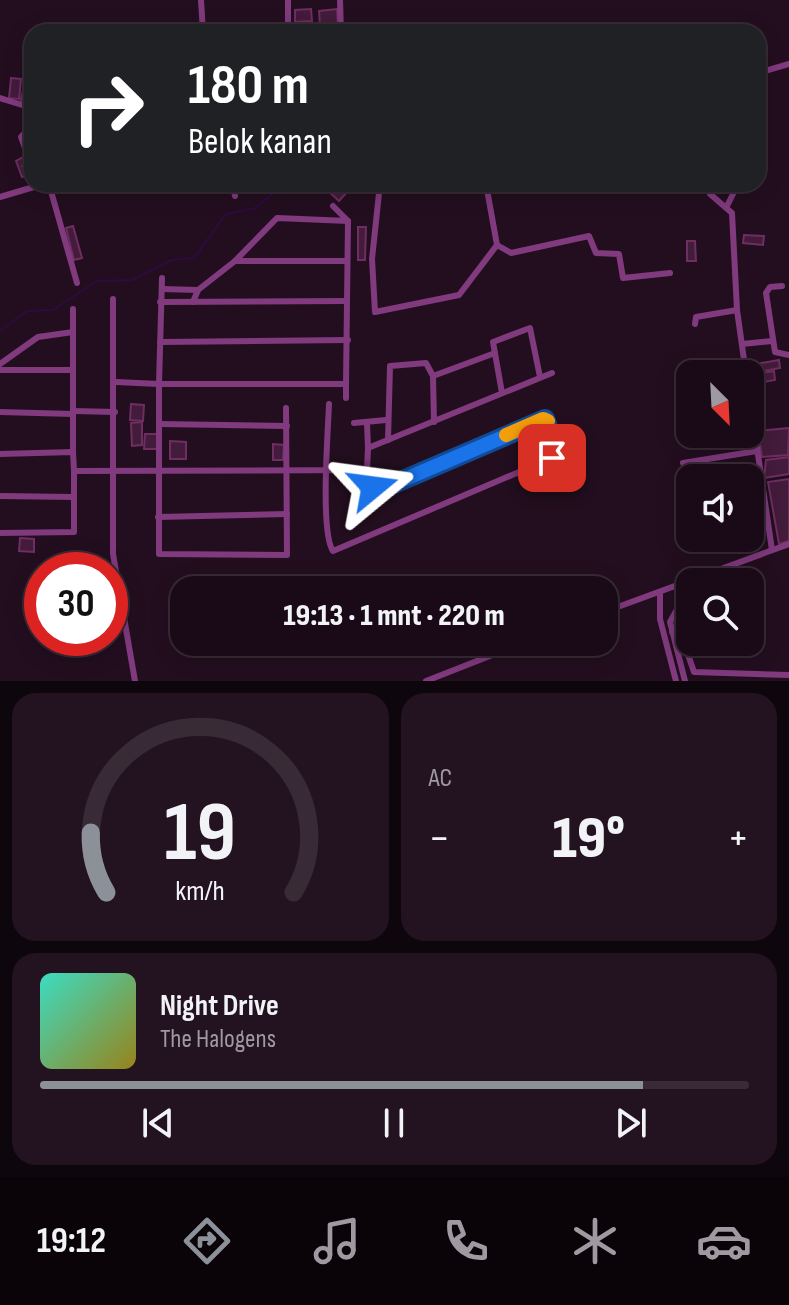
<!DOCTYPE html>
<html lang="id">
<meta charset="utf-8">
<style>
body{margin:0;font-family:"Sofia Sans Condensed",sans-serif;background:#231320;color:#f1f3f6;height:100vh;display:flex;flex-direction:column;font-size:30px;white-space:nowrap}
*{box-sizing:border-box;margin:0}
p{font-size:26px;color:#9f9aa1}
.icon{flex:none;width:44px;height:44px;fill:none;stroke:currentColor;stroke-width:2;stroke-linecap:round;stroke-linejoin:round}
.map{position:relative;height:681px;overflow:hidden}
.drawer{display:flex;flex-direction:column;gap:12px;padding:12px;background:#0e060d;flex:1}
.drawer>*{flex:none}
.top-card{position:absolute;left:24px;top:24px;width:742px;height:168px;border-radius:24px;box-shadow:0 4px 20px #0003,0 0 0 2px #382b36;background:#202124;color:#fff;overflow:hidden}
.needle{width:52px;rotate:156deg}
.controls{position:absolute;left:676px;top:360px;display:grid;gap:16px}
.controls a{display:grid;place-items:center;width:88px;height:88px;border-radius:16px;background:#1a0a17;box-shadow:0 4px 20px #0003,0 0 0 2px #382b36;font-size:40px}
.speed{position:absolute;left:24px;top:552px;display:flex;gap:16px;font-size:40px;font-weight:700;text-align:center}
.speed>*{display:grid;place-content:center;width:104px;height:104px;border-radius:50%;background:#1a0a17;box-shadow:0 4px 20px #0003,0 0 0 2px #382b36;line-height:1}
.speed .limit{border:12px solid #d22;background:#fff;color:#111}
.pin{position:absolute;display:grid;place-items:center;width:68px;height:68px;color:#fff;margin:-34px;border-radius:16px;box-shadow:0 4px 12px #0006}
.me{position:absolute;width:88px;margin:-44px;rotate:74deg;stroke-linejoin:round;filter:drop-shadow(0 0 6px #0008)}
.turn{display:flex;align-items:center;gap:28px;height:168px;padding:0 32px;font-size:36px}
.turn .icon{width:104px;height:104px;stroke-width:2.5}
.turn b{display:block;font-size:56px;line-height:68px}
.big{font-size:60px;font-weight:800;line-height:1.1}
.drawer .card{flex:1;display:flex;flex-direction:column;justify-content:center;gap:12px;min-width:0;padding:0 28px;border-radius:24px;background:#231320}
.drawer .dial{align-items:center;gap:0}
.dial svg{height:208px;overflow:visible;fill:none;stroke:#382b36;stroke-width:7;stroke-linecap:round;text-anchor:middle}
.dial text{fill:#f1f3f6;stroke:none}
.song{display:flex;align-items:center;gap:24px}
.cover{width:96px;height:96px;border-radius:12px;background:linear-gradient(135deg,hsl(170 70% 55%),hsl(50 70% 35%))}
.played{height:8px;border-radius:4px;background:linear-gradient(90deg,#8c9099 85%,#382b36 85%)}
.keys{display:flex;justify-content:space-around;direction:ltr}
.heat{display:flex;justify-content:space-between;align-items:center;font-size:44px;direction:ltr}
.drawer .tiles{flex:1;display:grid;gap:12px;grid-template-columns:1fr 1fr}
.card:last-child{grid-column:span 2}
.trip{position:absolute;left:170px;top:576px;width:448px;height:80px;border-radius:24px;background:#1a0a17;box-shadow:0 4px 20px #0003,0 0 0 2px #382b36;font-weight:800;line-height:80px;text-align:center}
.menu{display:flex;height:128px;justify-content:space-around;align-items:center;background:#0a0409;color:#9f9aa1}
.menu .icon{width:56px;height:56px}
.menu .selected{color:#8c9099}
.menu b{font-size:36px;color:#f1f3f6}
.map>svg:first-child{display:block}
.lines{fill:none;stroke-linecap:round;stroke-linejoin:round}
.stream{stroke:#2d0b40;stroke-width:2}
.building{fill:#431b3b;stroke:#6f2d61;stroke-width:2}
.minor{stroke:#813a7e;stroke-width:6}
.route-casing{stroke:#114b97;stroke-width:20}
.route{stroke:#1a73e8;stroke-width:14}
.slow{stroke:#f59e0b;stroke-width:14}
</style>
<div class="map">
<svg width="789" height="681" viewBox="0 0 789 681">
<rect width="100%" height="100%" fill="#230e1f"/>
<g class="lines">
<!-- stream -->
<path class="stream" d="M 0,331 L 27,311 L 53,310 L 97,281 L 132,280 L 172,260 L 194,258 L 226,214 L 255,208 L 285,184"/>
</g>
<!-- building -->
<g class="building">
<path d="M 311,9 L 312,21 L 295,22 L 295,10 Z"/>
<path d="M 337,9 L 338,26 L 320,27 L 319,11 Z"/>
<path d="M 11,78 L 21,79 L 19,99 L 9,98 Z"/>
<path d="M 26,78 L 32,79 L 32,105 L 20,103 Z"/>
<path d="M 25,156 L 28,163 L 22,166 L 24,170 L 31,167 L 32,174 L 22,177 L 16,161 Z"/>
<path d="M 333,184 L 341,184 L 348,191 L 339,201 L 327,190 Z"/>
<path d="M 73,226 L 82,258 L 74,260 L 66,228 Z"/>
<path d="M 358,227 L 366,227 L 365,260 L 358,260 Z"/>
<path d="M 744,235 L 764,236 L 763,245 L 743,243 Z"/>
<path d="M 687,241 L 695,241 L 696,261 L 687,261 Z"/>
<path d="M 779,360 L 780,368 L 752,373 L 750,365 Z"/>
<path d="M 726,363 L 727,373 L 701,374 L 700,367 Z"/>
<path d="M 774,371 L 775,380 L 757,383 L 756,374 Z"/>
<path d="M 131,404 L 144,405 L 143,421 L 130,420 Z"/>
<path d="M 142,422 L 142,445 L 132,446 L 131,423 Z"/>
<path d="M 789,428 L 788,455 L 762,457 L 758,431 Z"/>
<path d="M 145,434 L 158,434 L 157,449 L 144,449 Z"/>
<path d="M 170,441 L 186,442 L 186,459 L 170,459 Z"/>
<path d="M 273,444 L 284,445 L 283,460 L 273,460 Z"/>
<path d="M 789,457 L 789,474 L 764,478 L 766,460 Z"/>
<path d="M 789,479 L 789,541 L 779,544 L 768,482 Z"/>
<path d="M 20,538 L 34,539 L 34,552 L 19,551 Z"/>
</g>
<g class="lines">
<!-- minor -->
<g class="minor">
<path d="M 201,0 L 203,32"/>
<path d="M 340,0 L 341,32"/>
<path d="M 202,30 L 288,25"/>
<path d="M 288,32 L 288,0"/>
<path d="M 758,73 L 789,64"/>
<path d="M 0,98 L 32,108"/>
<path d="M 32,125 L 21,137 L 32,167"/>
<path d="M 49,184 L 77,283"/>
<path d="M 233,184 L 235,196"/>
<path d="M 380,184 L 372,259 L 375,312 L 459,295 L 497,245"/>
<path d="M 486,184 L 497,245 L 511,253 L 589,236 L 596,253 L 619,254 L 623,278 L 670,273"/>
<path d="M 706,184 L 710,194 L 732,213 L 737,310 L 746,374"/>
<path d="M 0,197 L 44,184"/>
<path d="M 727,206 L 733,194 L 732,184"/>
<path d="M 235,261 L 347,261"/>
<path d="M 782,286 L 770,287 L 766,293 L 775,352 L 789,355"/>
<path d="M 162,289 L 198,290"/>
<path d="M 113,299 L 113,554 L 135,681"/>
<path d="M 160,302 L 347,301"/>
<path d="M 193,302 L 198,290 L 235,261 L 277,218 L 348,221"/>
<path d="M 695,324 L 696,317 L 737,310"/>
<path d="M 160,342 L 348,340"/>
<path d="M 742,344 L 772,341"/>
<path d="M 0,364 L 38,337 L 73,332"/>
<path d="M 0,370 L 73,370"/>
<path d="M 433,376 L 434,422"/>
<path d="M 116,382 L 159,384 L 162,278"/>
<path d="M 346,384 L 346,398"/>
<path d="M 502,393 L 493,342 L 530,328 L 540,377"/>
<path d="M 750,400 L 772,550"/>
<path d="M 329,404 C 328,432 320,532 333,551 L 552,458 L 557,452 L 545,419 L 382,489 L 373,487 L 367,470"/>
<path d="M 286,408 L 287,555 L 159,554 L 159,384 L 346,384 L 348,221 L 333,206"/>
<path d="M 73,411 L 115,412"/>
<path d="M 0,412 L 73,414"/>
<path d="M 354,423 L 386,420"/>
<path d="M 367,423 L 368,448"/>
<path d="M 159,424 L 287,426"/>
<path d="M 388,440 L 390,366 L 426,363 L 433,376 L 495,353"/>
<path d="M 73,452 L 73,309"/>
<path d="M 0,454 L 73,452 L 74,471"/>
<path d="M 683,463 L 757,451"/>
<path d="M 0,496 L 73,497"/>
<path d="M 158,517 L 287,514"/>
<path d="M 0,533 L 74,532 L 74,471 L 367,470 L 368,448 L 552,373"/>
<path d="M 681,584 L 680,604 L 670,622 L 685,681"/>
<path d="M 660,592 L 660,619 L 676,681"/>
<path d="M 604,612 L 789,544"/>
<path d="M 672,632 L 681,634 L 694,672 L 789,675"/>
<path d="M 426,681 L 525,642"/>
</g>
</g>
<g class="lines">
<!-- route casing -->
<g class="route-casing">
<path id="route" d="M 373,487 L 382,489 L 545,419 L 557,452 L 552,458"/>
</g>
<!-- route -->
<use href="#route" class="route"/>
<!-- slow -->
<path class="slow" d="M 506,435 L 543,419 L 548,421"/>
</g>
</svg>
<div class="controls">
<a><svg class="needle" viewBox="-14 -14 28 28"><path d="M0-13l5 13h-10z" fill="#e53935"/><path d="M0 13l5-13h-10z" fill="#9f9aa1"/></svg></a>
<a><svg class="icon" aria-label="sound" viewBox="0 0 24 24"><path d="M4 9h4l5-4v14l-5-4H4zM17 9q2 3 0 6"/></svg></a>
<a><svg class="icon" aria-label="search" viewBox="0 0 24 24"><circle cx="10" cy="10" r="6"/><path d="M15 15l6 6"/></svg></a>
</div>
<div class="speed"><div class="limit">30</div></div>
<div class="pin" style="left:552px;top:458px;background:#d93025"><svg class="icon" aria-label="arrive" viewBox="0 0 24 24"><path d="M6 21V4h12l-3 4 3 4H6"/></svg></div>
<svg class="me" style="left:373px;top:487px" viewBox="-20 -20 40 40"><path d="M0-17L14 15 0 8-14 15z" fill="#1a73e8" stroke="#fff" stroke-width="4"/></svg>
<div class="trip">19:13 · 1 mnt · 220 m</div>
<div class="top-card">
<div class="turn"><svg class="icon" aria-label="right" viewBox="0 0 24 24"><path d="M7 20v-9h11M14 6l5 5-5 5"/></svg><div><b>180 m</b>Belok kanan</div></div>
</div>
</div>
<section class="drawer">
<div class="tiles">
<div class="card dial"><svg viewBox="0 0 100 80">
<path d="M14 69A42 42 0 1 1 86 69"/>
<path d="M14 69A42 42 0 0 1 8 46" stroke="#8c9099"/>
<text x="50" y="56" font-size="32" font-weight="700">19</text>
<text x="50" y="72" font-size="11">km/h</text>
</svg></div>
<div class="card"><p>AC</p>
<div class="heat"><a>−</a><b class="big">19°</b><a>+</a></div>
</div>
<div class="card">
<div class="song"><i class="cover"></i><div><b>Night Drive</b><p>The Halogens</p></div></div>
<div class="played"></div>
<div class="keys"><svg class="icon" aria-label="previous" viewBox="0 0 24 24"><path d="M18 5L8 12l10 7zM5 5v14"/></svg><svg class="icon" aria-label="pause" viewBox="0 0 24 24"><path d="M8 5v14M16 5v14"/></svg><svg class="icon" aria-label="next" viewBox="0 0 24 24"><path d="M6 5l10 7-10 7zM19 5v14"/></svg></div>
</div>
</div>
</section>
<nav class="menu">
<b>19:12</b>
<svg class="icon selected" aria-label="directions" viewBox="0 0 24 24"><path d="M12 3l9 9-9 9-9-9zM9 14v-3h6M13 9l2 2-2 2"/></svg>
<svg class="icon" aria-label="music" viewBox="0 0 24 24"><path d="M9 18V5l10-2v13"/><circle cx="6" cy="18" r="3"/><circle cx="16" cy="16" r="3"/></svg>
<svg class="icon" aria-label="phone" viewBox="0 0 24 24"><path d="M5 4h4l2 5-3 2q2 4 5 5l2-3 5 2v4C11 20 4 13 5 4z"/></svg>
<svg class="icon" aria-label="climate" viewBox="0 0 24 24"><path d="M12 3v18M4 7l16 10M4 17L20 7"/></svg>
<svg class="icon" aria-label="car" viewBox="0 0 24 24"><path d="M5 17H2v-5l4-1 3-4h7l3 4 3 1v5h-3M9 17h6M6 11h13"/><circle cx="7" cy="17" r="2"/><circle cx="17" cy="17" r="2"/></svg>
</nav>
